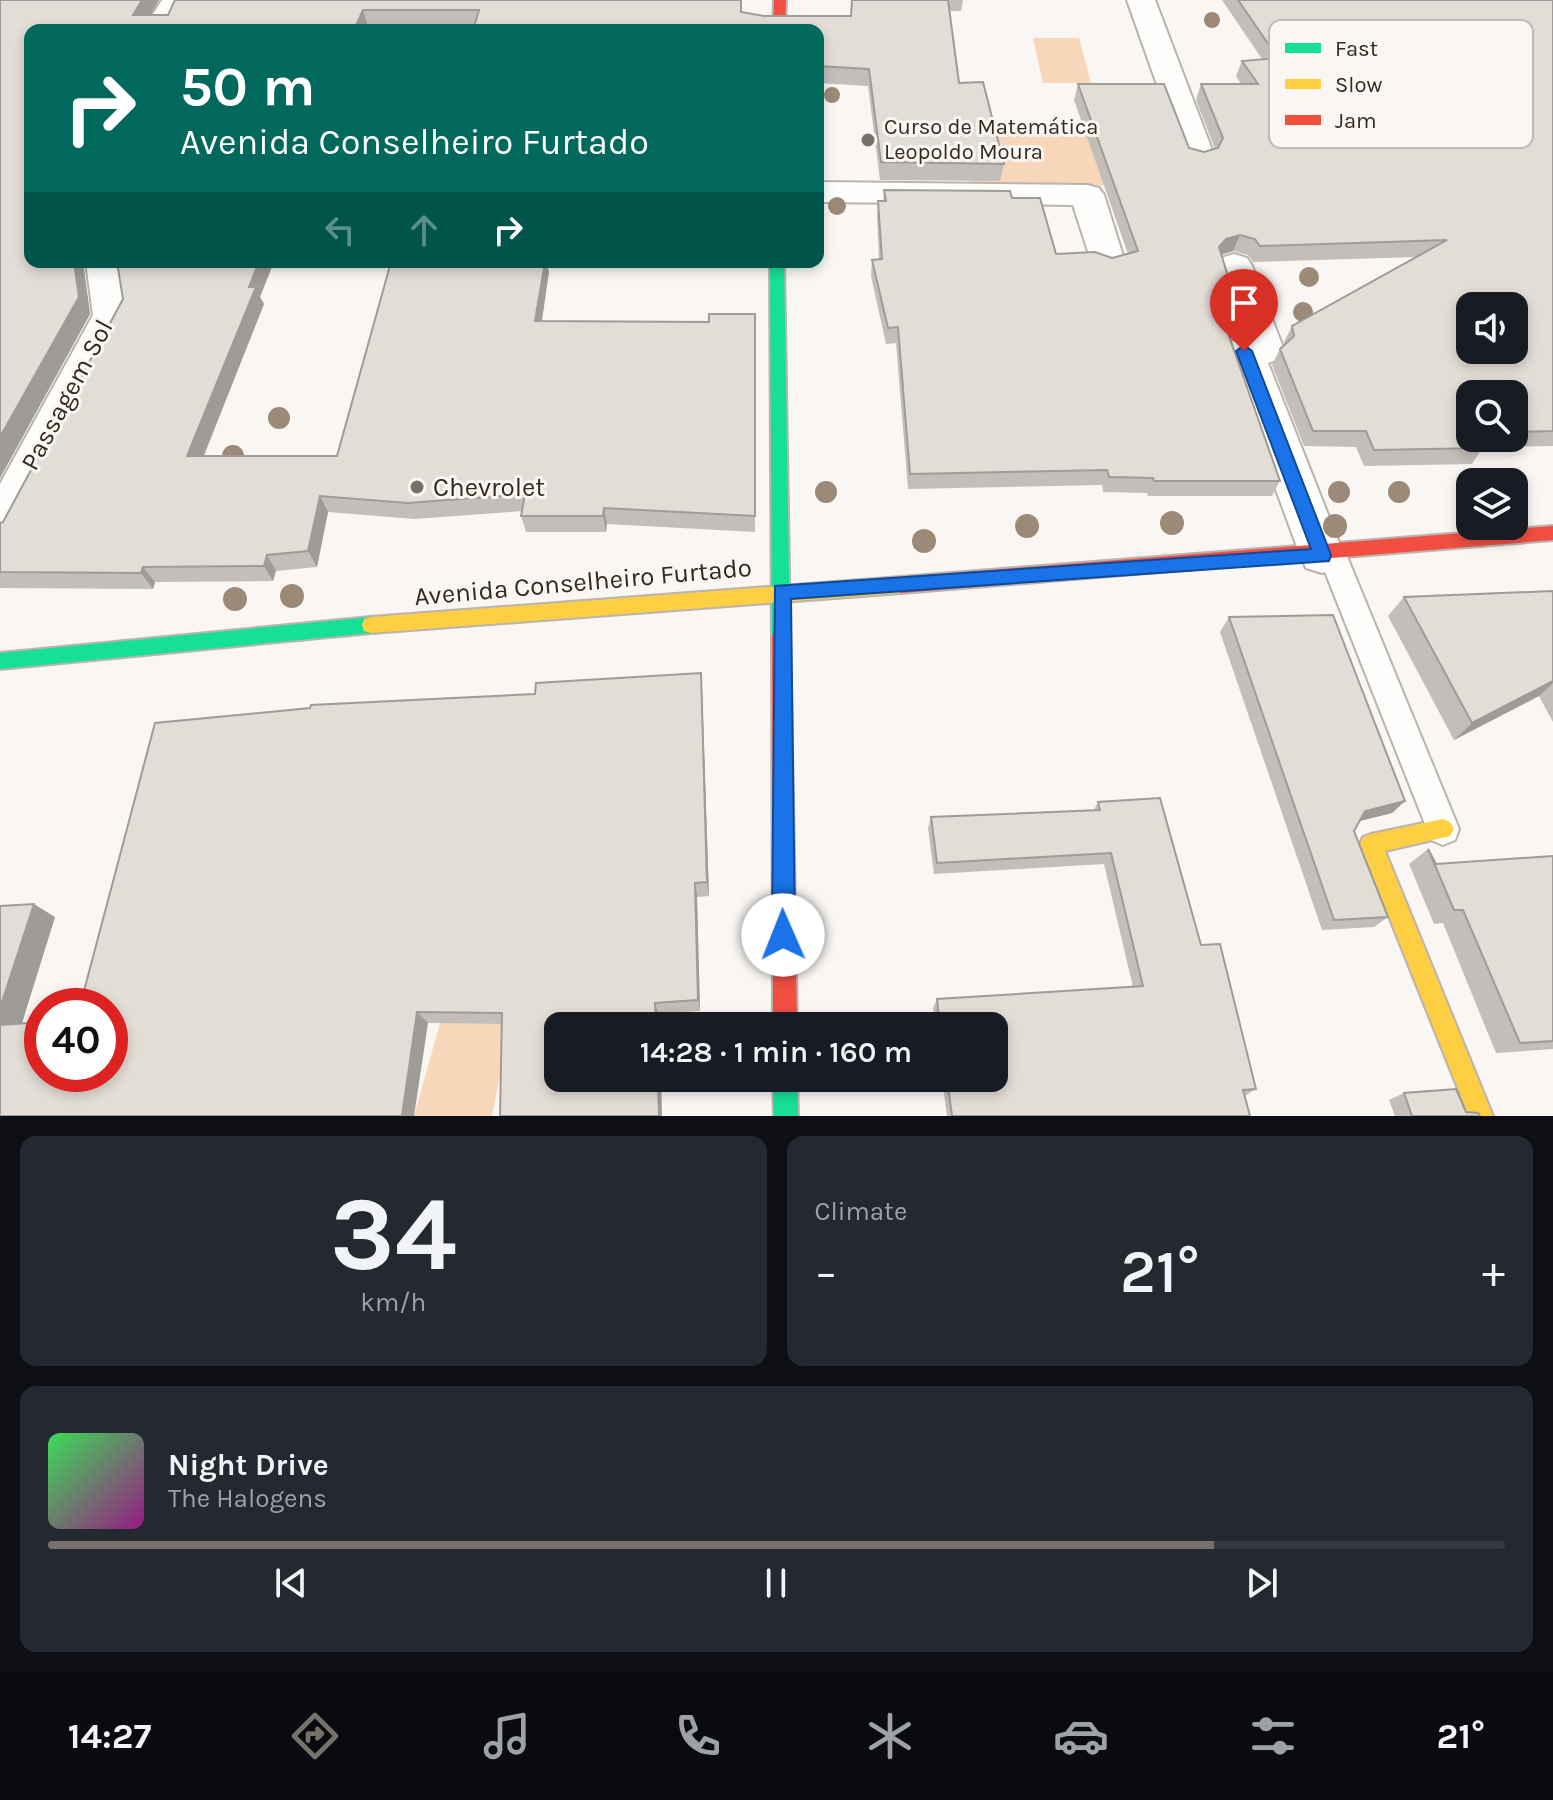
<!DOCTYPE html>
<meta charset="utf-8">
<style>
body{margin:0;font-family:Karla,sans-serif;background:#242831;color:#f1f3f6;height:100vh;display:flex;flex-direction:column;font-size:30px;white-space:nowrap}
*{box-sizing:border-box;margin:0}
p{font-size:26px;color:#9ea1a6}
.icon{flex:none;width:44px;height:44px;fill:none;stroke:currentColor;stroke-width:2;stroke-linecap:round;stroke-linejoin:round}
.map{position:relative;height:1116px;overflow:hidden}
.sheet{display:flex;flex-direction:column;gap:20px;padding:20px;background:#0d0f14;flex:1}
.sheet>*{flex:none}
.guide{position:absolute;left:24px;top:24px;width:800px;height:244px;border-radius:16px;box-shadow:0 4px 12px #0003;background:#00695c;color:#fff;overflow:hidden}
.controls{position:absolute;left:1456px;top:292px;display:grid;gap:16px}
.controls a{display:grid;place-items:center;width:72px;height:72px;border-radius:16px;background:#171b24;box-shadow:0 4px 12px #0003;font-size:40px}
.speed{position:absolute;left:24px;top:988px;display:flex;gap:16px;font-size:40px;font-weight:700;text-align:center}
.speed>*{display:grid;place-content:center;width:104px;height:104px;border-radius:50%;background:#171b24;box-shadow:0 4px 12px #0003;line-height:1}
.speed .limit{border:12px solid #d22;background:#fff;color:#111}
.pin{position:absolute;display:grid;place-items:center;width:68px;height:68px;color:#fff;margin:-82px -34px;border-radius:50% 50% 50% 0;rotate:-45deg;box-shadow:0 0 8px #0007}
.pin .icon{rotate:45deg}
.me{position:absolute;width:88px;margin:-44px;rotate:359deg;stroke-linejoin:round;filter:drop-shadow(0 0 6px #0008)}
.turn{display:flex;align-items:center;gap:28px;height:168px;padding:0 24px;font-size:36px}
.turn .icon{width:104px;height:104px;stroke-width:2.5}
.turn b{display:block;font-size:56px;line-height:68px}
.lanes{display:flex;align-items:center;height:76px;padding:0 24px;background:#0003;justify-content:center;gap:40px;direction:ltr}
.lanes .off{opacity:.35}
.big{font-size:60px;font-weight:600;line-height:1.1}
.sheet .tile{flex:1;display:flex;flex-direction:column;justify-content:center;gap:12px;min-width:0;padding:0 28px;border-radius:16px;background:#242831}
.sheet .dial{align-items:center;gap:0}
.dial b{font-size:104px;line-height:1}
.song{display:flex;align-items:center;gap:24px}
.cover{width:96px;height:96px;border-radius:12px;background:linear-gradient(135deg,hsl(130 70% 55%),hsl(310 70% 35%))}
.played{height:8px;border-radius:4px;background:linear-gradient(90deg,#78716a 80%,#363941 80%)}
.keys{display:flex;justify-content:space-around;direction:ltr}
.heat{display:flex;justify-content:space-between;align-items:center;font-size:44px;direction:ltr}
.sheet .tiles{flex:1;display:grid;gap:20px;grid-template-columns:1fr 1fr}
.tile:last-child{grid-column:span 2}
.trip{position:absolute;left:544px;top:1012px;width:464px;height:80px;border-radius:16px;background:#171b24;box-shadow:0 4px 12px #0003;font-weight:600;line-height:80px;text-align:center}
.dock{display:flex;height:128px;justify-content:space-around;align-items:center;background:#090b0e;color:#9ea1a6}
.dock .icon{width:56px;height:56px}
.dock .current{color:#78716a}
.dock b{font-size:36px;color:#f1f3f6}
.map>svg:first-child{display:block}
.green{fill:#f8d6b9}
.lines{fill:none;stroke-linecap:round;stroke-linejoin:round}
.lane-casing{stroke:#bab3ae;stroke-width:4}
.street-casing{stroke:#bab3ae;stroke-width:4}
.fast-casing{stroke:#bab3ae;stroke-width:4}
.slow-casing{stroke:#bab3ae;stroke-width:4}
.jam-casing{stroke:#bab3ae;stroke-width:4}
.lane{fill:#fefefd;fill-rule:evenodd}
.street{fill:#fefefd;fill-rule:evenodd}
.fast{fill:#16e098;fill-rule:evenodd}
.slow{fill:#ffcf43;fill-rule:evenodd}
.jam{fill:#f24e42;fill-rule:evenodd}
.tree{fill:#9c8977}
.wall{fill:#c3beb9;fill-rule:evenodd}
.shaded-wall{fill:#9f9b96}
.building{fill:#e3ddd7;stroke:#9f9b96;stroke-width:2;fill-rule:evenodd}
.route{fill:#1a73e8;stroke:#114b97;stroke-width:2}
.poi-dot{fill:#78716a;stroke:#fbf6f1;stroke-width:3}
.labels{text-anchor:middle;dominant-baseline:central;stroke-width:6;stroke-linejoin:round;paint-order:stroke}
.far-poi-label{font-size:22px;fill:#332921;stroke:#fbf6f1;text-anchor:start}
.street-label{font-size:26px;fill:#332921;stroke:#fbf6f1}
.poi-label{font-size:26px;fill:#332921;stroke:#fbf6f1;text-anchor:start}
.key{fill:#fbf6f1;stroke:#bfb8b3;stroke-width:2}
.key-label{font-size:22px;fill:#332921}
</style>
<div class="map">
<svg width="1553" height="1116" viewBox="0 0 1553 1116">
<rect width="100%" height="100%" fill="#f9f6f3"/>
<!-- green -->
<g class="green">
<path d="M 1033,38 L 1079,38 L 1091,83 L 1043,83 Z"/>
<path d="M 1138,129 L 1156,183 L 972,191 L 960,131 Z"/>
<path d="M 440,1023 L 510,1024 L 492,1116 L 414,1116 Z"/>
</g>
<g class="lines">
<!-- lane casing -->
<g class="lane-casing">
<path id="lane" d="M 1332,543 L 1342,546 L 1346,554 L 1459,829 L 1455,840 L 1443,845 L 1431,840 L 1427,829 L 1318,554 L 1322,546 Z"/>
</g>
<!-- street casing -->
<g class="street-casing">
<g id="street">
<path d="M 162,0 L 190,0 L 173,30 L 143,30 Z"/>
<path d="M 1127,0 L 1155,0 L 1214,155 L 1210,162 L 1198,165 L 1186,162 L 1182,155 Z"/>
<path d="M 818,182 L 1087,185 L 1099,188 L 1104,195 L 1124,259 L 1119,267 L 1106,271 L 1093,267 L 1073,205 L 818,202 Z"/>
<path d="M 1234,254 L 1247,258 L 1252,266 L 1284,350 L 1278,359 L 1268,363 L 1344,555 L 1338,568 L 1322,573 L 1306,568 L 1300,555 L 1225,351 L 1231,342 L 1242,338 L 1216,266 L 1221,258 Z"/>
<path d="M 86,262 L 122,262 L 131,315 L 15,536 L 0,541 L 0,484 L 93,315 Z"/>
</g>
</g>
<!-- fast casing -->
<g class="fast-casing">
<g id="fast">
<path d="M 770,262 L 784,262 L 790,636 L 788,642 L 781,644 L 774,642 L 772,636 Z"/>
<path d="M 371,617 L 378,619 L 380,625 L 378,631 L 371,633 L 0,669 L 0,653 Z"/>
<path d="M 773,1078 L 797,1078 L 798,1116 L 774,1116 Z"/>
</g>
</g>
<!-- slow casing -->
<g class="slow-casing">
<g id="slow">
<path d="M 901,577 L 907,580 L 910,585 L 907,590 L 901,593 L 371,633 L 364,631 L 362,625 L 364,619 L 371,617 Z"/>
<path d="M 1443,819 L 1450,822 L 1454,829 L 1450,836 L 1385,851 L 1493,1116 L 1469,1116 L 1360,844 L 1363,837 L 1371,834 Z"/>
</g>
</g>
<!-- jam casing -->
<g class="jam-casing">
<g id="jam">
<path d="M 774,0 L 786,0 L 785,30 L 773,30 Z"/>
<path d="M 1553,526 L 1553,540 L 901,593 L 895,590 L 892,585 L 895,580 L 901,577 Z"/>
<path d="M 781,628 L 788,630 L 790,636 L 797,1026 L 773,1026 L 772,636 L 774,630 Z"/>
</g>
</g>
<!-- lane -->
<use href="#lane" class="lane"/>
<!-- street -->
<use href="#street" class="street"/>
<!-- fast -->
<use href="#fast" class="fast"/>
<!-- slow -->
<use href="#slow" class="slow"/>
<!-- jam -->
<use href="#jam" class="jam"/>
</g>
<!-- trees -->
<g class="tree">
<circle cx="1212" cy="20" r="8"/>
<circle cx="832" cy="95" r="8"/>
<circle cx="837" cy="206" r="9"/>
<circle cx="1309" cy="277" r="10"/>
<circle cx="1303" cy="312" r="10"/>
<circle cx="279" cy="418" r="11"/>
<circle cx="233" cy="456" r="11"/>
<circle cx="826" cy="492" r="11"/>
<circle cx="1339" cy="492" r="11"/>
<circle cx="1399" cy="492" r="11"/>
<circle cx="1172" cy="523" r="12"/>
<circle cx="1027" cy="526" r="12"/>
<circle cx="1335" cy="526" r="12"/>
<circle cx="924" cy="541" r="12"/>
<circle cx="292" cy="596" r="12"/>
<circle cx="235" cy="599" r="12"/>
</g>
<!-- wall -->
<g class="wall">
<path d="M 0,0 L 159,0 L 150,15 L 168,15 L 175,0 L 742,0 L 742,13 L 764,16 L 851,16 L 852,0 L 963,0 L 961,11 L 949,11 L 959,83 L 1004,164 L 1000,181 L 880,180 L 868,86 L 818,83 L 818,30 L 368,27 L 30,262 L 83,262 L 90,314 L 0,478 Z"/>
<path d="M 1222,0 L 1553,0 L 1553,446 L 1483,447 L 1472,464 L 1364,466 L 1356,447 L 1304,446 L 1272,365 L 1280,349 L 1285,344 L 1284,342 L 1292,326 L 1417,257 L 1253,262 L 1248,255 L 1233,251 L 1221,255 L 1235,337 L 1230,340 L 1280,481 L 1272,496 L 1148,496 L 1147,493 L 1103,492 L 1102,485 L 908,489 L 896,343 L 886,344 L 871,276 L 872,260 L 879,260 L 877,217 L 878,201 L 883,201 L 884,190 L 1012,198 L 1056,254 L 1112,258 L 1128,254 L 1074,100 L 1078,84 L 1189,148 L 1204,152 L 1215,149 L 1196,100 L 1201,84 L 1241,84 L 1236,76 L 1242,61 L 1262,59 ZM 1514,394 L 1514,438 L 1470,438 Z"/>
<path d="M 549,272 L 542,321 L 709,322 L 755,314 L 755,532 L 607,524 L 606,532 L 526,532 L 521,516 L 522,511 L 414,519 L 328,512 L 317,567 L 276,571 L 273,581 L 155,582 L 153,589 L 0,588 L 0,523 L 3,522 L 260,297 L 264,304 L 204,456 L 337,456 Z"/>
<path d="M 1553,591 L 1553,722 L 1539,696 L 1454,740 L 1388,616 L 1404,597 Z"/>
<path d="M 1229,617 L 1405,801 L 1392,813 L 1359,821 L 1354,831 L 1388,917 L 1374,927 L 1322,930 L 1220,632 Z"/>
<path d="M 701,673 L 702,690 L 709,896 L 697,897 L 700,1011 L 501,1024 L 428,1023 L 0,1116 L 0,906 L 55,917 L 21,1024 L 42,1074 L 535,694 Z"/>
<path d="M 1098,802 L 1201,945 L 1256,1089 L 1245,1096 L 1250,1116 L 947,1116 L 942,1078 L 994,1078 L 994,1026 L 936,1026 L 933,1008 L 937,999 L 1133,987 L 1104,864 L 934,874 L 928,828 L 931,817 L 1094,810 Z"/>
<path d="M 1428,849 L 1436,864 L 1553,856 L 1553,1049 L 1496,1053 L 1443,923 L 1434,924 L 1409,864 Z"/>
<path d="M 1404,1093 L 1466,1112 L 1480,1116 L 1395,1116 L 1389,1100 Z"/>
</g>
<!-- shaded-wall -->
<g class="shaded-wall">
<path d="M 142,0 L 159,0 L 142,30 L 133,15 Z"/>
<path d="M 363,10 L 368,27 L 367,30 L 354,30 Z"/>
<path d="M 1240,235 L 1233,251 L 1220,255 L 1219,247 L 1226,239 Z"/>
<path d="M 74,262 L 83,262 L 90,314 L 0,478 L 0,437 Z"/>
<path d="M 259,262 L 274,262 L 260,297 L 264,304 L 197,472 L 187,456 Z"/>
<path d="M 545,262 L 547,262 L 549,272 L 539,338 L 535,321 Z"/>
<path d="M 1242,322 L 1235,337 L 1228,340 L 1229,336 L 1235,325 Z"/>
<path d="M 320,496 L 328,512 L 317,567 L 308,551 Z"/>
<path d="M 604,508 L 607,524 L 606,532 L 603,516 Z"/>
<path d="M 267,555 L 276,571 L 273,581 L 264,566 Z"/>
<path d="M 143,567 L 155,582 L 153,589 L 141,573 Z"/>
<path d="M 701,673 L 702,690 L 709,896 L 707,882 Z"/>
<path d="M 1553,681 L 1553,683 L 1539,696 L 1454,740 L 1472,723 Z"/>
<path d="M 1405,801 L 1392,813 L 1352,823 L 1365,811 Z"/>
<path d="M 695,883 L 697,897 L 700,1011 L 698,1000 Z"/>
<path d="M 34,904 L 55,917 L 18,1036 L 0,1028 L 0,1008 Z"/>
<path d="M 655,1003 L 658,1014 L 659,1026 L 656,1026 Z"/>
<path d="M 417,1012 L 428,1023 L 414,1116 L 402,1116 Z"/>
<path d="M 658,1078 L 661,1078 L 662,1116 L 659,1116 Z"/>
</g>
<!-- building -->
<g class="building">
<path d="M 0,0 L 142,0 L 133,15 L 168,15 L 175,0 L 741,0 L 741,12 L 764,16 L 851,16 L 852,0 L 948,0 L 959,83 L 983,82 L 1004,164 L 881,162 L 869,69 L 818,66 L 818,30 L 473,30 L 479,10 L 363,10 L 354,30 L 30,30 L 30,262 L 74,262 L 79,297 L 0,437 Z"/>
<path d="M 1238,0 L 1553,0 L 1553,431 L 1514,432 L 1514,394 L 1470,394 L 1470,438 L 1478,438 L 1484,448 L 1374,450 L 1366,431 L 1313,431 L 1280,349 L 1294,336 L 1292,326 L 1447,240 L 1260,246 L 1255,239 L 1240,235 L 1226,239 L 1219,247 L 1242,322 L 1235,325 L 1229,336 L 1280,481 L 1154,481 L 1153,478 L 1109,477 L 1107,470 L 910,474 L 898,327 L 888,328 L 872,260 L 882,259 L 878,201 L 886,201 L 884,190 L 1010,191 L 1012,198 L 1040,198 L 1056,254 L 1095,252 L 1112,258 L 1138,251 L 1078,84 L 1164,84 L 1189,148 L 1204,152 L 1218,148 L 1223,138 L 1201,84 L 1258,84 L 1242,61 L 1278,58 ZM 1470,306 L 1514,306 L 1514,350 L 1470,350 Z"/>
<path d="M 117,262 L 259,262 L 249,287 L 256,287 L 187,456 L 337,456 L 391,262 L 545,262 L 535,321 L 709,322 L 709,314 L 755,314 L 755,516 L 604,508 L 603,516 L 521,516 L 525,494 L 408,503 L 320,496 L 308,551 L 267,555 L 264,566 L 143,567 L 141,573 L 0,572 L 0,523 L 3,522 L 123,299 Z"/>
<path d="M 1553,591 L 1553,681 L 1472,723 L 1404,597 Z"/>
<path d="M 1333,615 L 1405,801 L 1365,811 L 1354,831 L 1388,917 L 1334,920 L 1229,617 Z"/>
<path d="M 701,673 L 707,882 L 695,883 L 698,1000 L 655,1003 L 656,1026 L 558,1026 L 558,1078 L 658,1078 L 659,1116 L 500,1116 L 502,1013 L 417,1012 L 402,1116 L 0,1116 L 0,1025 L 42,1022 L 42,1074 L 110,1074 L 110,1006 L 80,1006 L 155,723 L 310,708 L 311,705 L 535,694 L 536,683 Z"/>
<path d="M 1160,798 L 1201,945 L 1220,944 L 1256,1089 L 1243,1090 L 1250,1116 L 952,1116 L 947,1078 L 994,1078 L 994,1026 L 940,1026 L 937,999 L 1143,986 L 1111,853 L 937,863 L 931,817 L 1100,810 L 1098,802 Z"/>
<path d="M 1428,849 L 1436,864 L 1553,856 L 1553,1041 L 1520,1043 L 1463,910 L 1454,910 Z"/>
<path d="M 34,904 L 0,1008 L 0,906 Z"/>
<path d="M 1456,1089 L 1466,1112 L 1478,1113 L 1480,1116 L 1412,1116 L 1404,1093 Z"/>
</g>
<!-- route -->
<path class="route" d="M 1244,345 L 1252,351 L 1331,555 L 1329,561 L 791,599 L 795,935 L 791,943 L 783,947 L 775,943 L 772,935 L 775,586 L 1311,549 L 1236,351 Z"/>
<!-- markers -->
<g class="poi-dot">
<circle cx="868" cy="140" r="8"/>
<circle cx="417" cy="487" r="8"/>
</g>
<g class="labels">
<!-- far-poi labels -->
<g class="far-poi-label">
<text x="884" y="127">Curso de Matemática<tspan x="884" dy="25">Leopoldo Moura</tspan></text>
</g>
<!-- street labels -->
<g class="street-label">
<text transform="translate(67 395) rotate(-62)">Passagem Sol</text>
<text transform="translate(583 582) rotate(-5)">Avenida Conselheiro Furtado</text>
</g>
<!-- poi labels -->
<g class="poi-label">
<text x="433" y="487">Chevrolet</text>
</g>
</g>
<!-- legend -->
<rect x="1269" y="20" width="264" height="128" rx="12" class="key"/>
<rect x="1285" y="43" width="36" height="10" fill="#16e098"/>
<rect x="1285" y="79" width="36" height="10" fill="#ffcf43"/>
<rect x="1285" y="115" width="36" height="10" fill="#f24e42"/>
<g class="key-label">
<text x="1335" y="56">Fast</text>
<text x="1335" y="92">Slow</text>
<text x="1335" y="128">Jam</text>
</g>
</svg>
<div class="controls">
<a><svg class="icon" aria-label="sound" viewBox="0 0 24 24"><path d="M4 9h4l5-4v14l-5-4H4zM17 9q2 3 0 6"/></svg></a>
<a><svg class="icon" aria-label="search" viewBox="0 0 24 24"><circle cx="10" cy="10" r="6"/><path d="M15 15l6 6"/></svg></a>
<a><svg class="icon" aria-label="layers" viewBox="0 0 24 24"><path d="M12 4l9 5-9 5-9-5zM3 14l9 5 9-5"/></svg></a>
</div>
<div class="speed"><div class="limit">40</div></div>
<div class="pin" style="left:1244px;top:351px;background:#d93025"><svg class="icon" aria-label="arrive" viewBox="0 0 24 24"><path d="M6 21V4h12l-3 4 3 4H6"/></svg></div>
<svg class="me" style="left:783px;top:935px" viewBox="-20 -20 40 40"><circle r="19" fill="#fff"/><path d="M0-13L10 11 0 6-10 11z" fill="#1a73e8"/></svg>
<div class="trip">14:28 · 1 min · 160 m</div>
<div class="guide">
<div class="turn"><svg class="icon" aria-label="right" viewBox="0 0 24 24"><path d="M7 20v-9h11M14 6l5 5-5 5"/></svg><div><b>50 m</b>Avenida Conselheiro Furtado</div></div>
<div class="lanes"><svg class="icon off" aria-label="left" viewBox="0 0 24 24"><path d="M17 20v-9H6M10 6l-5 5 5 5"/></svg><svg class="icon off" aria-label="ahead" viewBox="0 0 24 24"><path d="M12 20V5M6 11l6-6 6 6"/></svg><svg class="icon" aria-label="right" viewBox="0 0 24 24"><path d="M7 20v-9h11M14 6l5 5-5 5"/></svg></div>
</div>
</div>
<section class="sheet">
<div class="tiles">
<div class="tile dial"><b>34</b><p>km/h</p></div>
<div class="tile"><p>Climate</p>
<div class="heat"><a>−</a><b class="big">21°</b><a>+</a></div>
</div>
<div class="tile">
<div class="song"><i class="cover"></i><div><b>Night Drive</b><p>The Halogens</p></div></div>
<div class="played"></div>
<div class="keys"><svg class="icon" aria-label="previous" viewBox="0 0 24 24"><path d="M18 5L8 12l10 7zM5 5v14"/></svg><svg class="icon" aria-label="pause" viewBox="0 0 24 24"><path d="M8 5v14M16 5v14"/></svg><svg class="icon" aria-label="next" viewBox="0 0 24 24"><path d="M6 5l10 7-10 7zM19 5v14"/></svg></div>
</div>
</div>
</section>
<nav class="dock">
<b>14:27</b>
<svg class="icon current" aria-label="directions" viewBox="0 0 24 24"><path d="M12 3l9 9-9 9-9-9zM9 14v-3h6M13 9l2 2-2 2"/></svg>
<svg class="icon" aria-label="music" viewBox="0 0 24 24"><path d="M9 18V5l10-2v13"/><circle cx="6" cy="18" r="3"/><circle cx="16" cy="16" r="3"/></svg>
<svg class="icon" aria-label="phone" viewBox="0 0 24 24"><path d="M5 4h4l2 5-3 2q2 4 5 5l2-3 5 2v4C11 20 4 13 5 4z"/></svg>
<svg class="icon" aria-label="climate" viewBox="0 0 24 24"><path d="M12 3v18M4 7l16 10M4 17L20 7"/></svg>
<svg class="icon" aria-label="car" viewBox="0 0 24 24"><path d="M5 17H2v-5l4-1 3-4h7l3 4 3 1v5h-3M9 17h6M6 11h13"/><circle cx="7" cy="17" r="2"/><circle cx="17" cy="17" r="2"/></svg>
<svg class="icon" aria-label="filters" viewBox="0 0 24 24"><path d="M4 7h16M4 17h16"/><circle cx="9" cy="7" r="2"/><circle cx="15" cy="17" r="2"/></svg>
<b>21°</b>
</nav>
